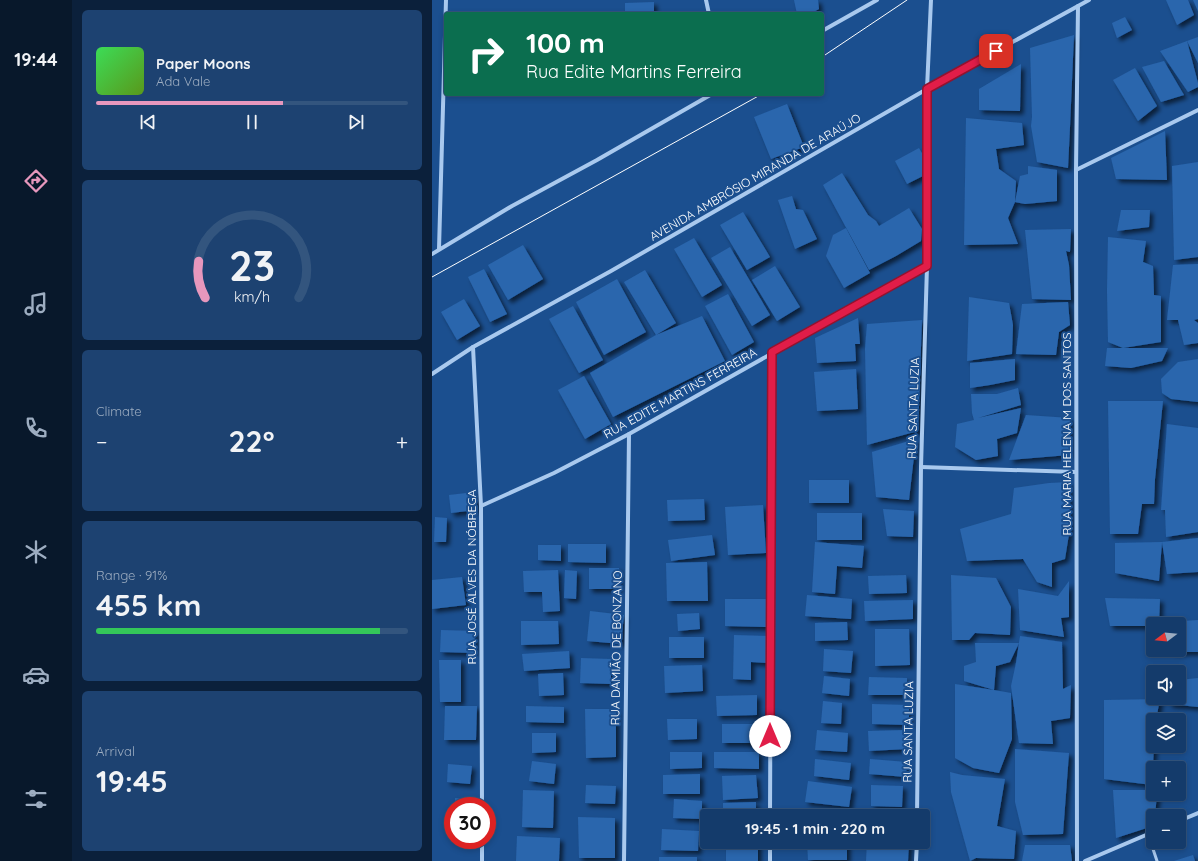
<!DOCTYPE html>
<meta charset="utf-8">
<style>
body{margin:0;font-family:Quicksand,sans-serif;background:#1d4271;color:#f1f3f6;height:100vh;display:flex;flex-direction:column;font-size:15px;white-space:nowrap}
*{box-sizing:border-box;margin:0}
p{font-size:13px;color:#9dadc1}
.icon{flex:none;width:22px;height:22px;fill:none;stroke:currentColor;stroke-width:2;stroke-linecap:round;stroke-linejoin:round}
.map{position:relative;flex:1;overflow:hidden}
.sheet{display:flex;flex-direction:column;gap:10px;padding:10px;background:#0b203b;width:360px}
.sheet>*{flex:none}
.banner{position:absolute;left:12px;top:12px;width:380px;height:84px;border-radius:4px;box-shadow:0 2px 6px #0003,0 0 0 1px #33557e;background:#0b6e4f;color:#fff;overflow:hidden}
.needle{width:26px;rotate:254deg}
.fabs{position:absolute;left:714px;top:617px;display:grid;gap:8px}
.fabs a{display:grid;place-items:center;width:40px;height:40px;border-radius:4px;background:#143b6b;box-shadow:0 2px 6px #0003,0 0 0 1px #33557e;font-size:20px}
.speed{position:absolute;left:12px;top:797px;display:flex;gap:8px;font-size:20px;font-weight:700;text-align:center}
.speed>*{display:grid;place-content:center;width:52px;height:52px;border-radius:50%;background:#143b6b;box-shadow:0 2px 6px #0003,0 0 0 1px #33557e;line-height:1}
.speed .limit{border:6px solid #d22;background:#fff;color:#111}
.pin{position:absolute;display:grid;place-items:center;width:34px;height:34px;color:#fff;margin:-17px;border-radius:8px;box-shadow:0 2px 6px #0006}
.me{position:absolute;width:44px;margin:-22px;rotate:0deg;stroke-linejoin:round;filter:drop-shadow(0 0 3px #0008)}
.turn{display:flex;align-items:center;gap:14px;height:84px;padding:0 16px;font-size:18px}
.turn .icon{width:52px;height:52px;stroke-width:2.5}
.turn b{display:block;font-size:28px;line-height:34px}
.big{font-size:30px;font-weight:800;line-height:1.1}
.sheet .widget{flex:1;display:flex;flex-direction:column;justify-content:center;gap:6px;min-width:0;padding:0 14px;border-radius:6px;background:#1d4271}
.sheet .dial{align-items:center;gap:0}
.dial svg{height:104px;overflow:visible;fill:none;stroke:#33557e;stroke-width:7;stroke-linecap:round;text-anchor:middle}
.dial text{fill:#f1f3f6;stroke:none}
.song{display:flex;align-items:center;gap:12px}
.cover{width:48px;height:48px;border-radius:6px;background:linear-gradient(135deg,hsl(130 70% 55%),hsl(90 70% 35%))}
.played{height:4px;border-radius:2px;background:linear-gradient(90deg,#e797bd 60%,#33557e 60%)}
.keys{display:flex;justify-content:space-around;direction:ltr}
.heat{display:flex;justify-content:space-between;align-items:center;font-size:22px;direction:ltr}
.charge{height:6px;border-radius:3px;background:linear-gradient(90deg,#34c759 91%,#33557e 0)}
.trip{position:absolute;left:268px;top:809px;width:230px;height:40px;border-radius:4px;background:#143b6b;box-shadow:0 2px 6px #0003,0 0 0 1px #33557e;font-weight:800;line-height:40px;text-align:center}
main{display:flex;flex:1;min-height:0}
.dock{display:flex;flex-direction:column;width:72px;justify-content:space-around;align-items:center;background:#08182b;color:#9dadc1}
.dock .icon{width:28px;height:28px}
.dock .current{color:#e797bd}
.dock b{font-size:18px;color:#f1f3f6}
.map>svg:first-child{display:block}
.building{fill:#2a66ad;filter:url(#shadow)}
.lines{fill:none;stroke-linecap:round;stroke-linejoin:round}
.lane{stroke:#a9c9ee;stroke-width:3}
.street{stroke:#a9c9ee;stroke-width:4}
.tram{stroke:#fff;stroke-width:1}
.route-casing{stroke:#92132f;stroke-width:10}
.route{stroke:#e11d48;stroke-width:7}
.labels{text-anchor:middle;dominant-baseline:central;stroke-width:4;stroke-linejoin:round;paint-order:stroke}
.street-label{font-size:12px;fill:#fff;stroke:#1b4f8f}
</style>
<main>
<nav class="dock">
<b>19:44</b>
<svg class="icon current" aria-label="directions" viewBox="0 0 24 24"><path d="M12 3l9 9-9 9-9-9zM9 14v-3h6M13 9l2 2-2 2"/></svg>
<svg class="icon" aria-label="music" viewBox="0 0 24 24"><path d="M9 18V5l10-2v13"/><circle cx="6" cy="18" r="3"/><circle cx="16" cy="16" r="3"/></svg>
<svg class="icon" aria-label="phone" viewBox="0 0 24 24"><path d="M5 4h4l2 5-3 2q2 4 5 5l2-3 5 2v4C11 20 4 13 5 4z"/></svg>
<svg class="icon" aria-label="climate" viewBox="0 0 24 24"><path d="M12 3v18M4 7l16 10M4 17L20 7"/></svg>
<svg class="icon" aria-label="car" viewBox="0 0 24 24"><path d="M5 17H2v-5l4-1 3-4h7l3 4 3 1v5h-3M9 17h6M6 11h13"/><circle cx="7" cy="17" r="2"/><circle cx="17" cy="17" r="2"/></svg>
<svg class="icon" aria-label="filters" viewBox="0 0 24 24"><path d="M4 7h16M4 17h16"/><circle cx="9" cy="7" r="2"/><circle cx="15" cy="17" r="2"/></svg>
</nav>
<section class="sheet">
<div class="widget">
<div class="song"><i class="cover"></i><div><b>Paper Moons</b><p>Ada Vale</p></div></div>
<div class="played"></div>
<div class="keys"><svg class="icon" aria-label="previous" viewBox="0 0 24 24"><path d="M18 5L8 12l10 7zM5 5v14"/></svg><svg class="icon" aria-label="pause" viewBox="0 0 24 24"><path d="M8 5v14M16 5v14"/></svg><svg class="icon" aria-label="next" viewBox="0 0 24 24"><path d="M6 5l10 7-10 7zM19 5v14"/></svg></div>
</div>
<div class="widget dial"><svg viewBox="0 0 100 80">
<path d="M14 69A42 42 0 1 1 86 69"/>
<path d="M14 69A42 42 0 0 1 9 41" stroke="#e797bd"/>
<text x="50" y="56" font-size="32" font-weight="700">23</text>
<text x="50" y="72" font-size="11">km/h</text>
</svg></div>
<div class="widget"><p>Climate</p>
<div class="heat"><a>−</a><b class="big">22°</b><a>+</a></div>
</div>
<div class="widget"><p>Range · 91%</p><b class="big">455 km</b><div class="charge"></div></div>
<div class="widget"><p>Arrival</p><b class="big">19:45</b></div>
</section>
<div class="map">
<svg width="766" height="861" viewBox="0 0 766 861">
<defs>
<filter id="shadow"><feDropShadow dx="3.5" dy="3.5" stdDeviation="2" flood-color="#0009"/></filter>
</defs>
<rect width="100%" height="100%" fill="#1b4f8f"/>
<!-- building -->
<g class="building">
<path d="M 362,0 L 386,0 L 387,9 L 378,14 L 365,14 Z"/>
<path d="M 734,0 L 756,0 L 762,15 L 745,25 Z"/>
<path d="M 761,0 L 766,0 L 766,11 Z"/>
<path d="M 222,2 L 222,14 L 193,14 L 193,3 Z"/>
<path d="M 693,17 L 700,30 L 685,38 L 680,23 Z"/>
<path d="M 642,35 L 638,127 L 636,168 L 605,162 L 599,126 L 600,117 L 598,48 Z"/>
<path d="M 766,37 L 766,63 L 755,41 Z"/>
<path d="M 755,41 L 766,83 L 766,87 L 756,92 L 728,51 Z"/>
<path d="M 732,61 L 752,95 L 729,102 L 710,67 Z"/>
<path d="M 589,64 L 588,111 L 547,110 L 547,89 Z"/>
<path d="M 703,68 L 725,106 L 706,121 L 681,80 Z"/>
<path d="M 355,104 L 372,147 L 339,159 L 322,117 Z"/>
<path d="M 534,118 L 590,123 L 592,145 L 564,149 L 567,169 L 584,181 L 583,202 L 588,176 L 596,174 L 596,166 L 625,170 L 625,201 L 593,204 L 583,202 L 576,218 L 586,244 L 532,245 Z"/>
<path d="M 733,131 L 735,180 L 684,179 L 679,158 Z"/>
<path d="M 487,148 L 491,155 L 491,176 L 475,184 L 463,161 Z"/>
<path d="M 766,162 L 766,257 L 742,260 L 740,166 Z"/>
<path d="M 410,173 L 436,215 L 444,221 L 447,226 L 477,208 L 490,229 L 489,241 L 464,256 L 437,270 L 391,185 Z"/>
<path d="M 360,196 L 364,209 L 371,210 L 385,239 L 363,249 L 346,200 Z"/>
<path d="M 689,210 L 718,210 L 717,227 L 685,231 Z"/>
<path d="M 311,212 L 338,257 L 315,270 L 288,225 Z"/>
<path d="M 414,228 L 438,273 L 412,288 L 394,256 L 401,235 Z"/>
<path d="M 639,229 L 638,252 L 634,251 L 637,265 L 639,300 L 600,299 L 593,230 Z"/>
<path d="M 676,237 L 714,241 L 711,262 L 721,266 L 722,295 L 729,296 L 729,342 L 691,348 L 676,342 L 675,291 Z"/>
<path d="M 262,238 L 290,285 L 270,297 L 242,249 Z"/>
<path d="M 91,245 L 111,279 L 76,300 L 56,265 Z"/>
<path d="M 298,247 L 338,315 L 320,326 L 279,258 Z"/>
<path d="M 766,264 L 766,319 L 762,320 L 766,323 L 766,343 L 752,345 L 746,320 L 735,320 L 741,265 Z"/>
<path d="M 343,266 L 368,307 L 345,321 L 320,280 Z"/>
<path d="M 52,269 L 75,314 L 58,322 L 36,277 Z"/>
<path d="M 213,270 L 244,323 L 224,335 L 270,316 L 293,361 L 181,417 L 158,373 L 224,335 L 192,282 Z"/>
<path d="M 185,279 L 214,332 L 172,355 L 144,302 Z"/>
<path d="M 296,294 L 322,342 L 300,355 L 273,306 Z"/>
<path d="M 537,297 L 577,303 L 581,325 L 580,354 L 535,361 Z"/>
<path d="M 32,299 L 48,326 L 25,340 L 9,312 Z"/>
<path d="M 636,302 L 638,325 L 627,332 L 624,355 L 584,354 L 590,304 Z"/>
<path d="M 141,306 L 171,360 L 147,373 L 117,319 Z"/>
<path d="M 426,318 L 428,344 L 423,344 L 424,361 L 385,363 L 383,338 Z"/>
<path d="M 490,320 L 486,431 L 435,445 L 433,349 L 435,324 Z"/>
<path d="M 675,348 L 736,348 L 730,361 L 699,368 L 673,366 Z"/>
<path d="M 583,359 L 583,380 L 558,385 L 538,388 L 538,363 Z"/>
<path d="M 766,359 L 766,402 L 739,399 L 730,393 L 729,379 L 746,362 Z"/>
<path d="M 424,369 L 426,409 L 385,411 L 382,372 Z"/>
<path d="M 152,376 L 179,424 L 153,439 L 126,390 Z"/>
<path d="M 586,388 L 589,405 L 546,418 L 589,408 L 585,433 L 565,439 L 566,456 L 544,460 L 523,447 L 525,424 L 542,420 L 540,413 L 539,394 L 565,394 Z"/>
<path d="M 676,401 L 731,401 L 723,479 L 722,504 L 710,504 L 706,534 L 678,534 Z"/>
<path d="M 594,415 L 638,418 L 637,455 L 577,460 Z"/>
<path d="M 735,424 L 766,428 L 766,532 L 734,537 L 733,510 L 729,510 Z"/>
<path d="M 484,439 L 477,500 L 444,497 L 440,452 Z"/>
<rect x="377" y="480" width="40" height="23"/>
<path d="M 637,482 L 638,528 L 633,559 L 620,563 L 620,587 L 605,582 L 591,559 L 535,561 L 528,529 L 579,514 L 582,488 L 617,483 Z"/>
<path d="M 43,492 L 44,510 L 19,513 L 17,495 Z"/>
<path d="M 272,499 L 273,520 L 236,521 L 235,500 Z"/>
<path d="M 331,505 L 334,553 L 296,555 L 293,507 Z"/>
<path d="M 451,509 L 482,511 L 481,537 L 455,536 Z"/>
<rect x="385" y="513" width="45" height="27"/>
<path d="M 3,517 L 15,518 L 14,542 L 2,542 Z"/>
<path d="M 280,535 L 283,555 L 239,561 L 236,540 Z"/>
<path d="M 766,538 L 766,572 L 735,574 L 730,542 Z"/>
<path d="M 383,542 L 432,546 L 430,568 L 405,566 L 403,594 L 380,592 Z"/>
<path d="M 730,542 L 727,581 L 683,573 L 683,543 Z"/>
<path d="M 136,544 L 174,544 L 174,563 L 136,562 Z"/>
<path d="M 106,545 L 129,545 L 129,561 L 106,560 Z"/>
<path d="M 275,562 L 276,601 L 235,601 L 234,563 Z"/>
<rect x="157" y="568" width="30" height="21"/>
<path d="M 126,570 L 128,611 L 111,612 L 110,592 L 92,592 L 91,571 Z"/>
<path d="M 133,570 L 145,571 L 144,599 L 132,598 Z"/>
<path d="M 474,575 L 475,593 L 437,594 L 436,576 Z"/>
<path d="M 519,575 L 564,578 L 579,607 L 578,635 L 543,633 L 537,640 L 520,640 Z"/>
<path d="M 30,577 L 34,605 L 0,609 L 0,580 Z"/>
<path d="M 637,581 L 637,617 L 629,618 L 632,637 L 588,630 L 586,589 L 626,596 Z"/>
<path d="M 375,595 L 420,599 L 419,619 L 373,616 Z"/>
<path d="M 673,598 L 728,599 L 727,624 L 721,624 L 721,626 L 678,626 Z"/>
<path d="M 293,599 L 334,599 L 334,627 L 293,626 Z"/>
<path d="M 481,600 L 481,619 L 433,621 L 432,601 Z"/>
<path d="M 158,611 L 192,615 L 189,644 L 155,641 Z"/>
<path d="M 267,613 L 268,629 L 246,631 L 245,614 Z"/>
<path d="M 766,620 L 766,652 L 740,652 L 740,650 L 747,650 L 747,624 L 736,624 L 735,622 Z"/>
<path d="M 89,621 L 126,621 L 127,644 L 89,645 Z"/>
<path d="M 415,622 L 416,640 L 383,641 L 383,623 Z"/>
<path d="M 443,629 L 477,629 L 478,665 L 443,666 Z"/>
<path d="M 9,630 L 43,631 L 42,653 L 8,652 Z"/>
<path d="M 302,635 L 336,636 L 335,663 L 319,662 L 319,680 L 301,679 Z"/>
<path d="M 588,636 L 630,642 L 631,689 L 639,685 L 638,718 L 619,721 L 621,744 L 587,743 L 579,686 L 584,663 Z"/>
<rect x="237" y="637" width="35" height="21"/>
<path d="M 543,643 L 587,643 L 578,662 L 564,666 L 562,690 L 579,693 L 580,739 L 567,773 L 541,768 L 523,758 L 523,684 L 562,690 L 532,681 L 532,666 L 544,662 Z"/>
<path d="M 392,649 L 421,651 L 419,673 L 391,671 Z"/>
<path d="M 137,651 L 138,668 L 92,671 L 90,654 Z"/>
<path d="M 149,658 L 179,659 L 179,684 L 148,683 Z"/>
<path d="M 7,660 L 29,660 L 29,702 L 8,702 Z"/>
<path d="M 270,665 L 271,691 L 233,693 L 232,666 Z"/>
<path d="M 131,673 L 132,695 L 107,696 L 106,674 Z"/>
<path d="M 392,676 L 418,679 L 417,696 L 390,693 Z"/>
<path d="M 437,677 L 475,678 L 475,695 L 436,695 Z"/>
<path d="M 766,678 L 766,707 L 737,704 L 737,698 L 747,698 L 747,680 Z"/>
<path d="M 325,695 L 325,715 L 285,716 L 284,696 Z"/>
<path d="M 728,699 L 724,720 L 721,720 L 722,746 L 720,785 L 672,779 L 672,700 Z"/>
<path d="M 391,701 L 410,703 L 409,724 L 389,723 Z"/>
<path d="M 440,704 L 477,705 L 477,725 L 440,724 Z"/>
<path d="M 13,706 L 45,706 L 44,740 L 12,740 Z"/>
<path d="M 94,706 L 132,707 L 132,723 L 94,722 Z"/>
<path d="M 153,709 L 184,709 L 184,757 L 154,758 Z"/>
<path d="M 235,719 L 265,719 L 265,739 L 236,740 Z"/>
<rect x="290" y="724" width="35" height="19"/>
<path d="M 385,730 L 416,733 L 415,752 L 383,750 Z"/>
<path d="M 474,730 L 476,749 L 437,751 L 436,731 Z"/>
<path d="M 100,733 L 124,733 L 124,752 L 100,753 Z"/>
<path d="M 583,749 L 637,753 L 631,834 L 591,835 L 583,802 Z"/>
<path d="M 238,752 L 270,752 L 270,768 L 238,769 Z"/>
<path d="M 282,752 L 327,752 L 327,769 L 282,768 Z"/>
<path d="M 383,759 L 419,763 L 417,780 L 382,776 Z"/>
<path d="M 438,759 L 475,762 L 474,777 L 437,774 Z"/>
<path d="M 100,761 L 124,764 L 122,784 L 97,781 Z"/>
<path d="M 16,764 L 40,766 L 38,784 L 15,782 Z"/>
<path d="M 518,772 L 530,775 L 573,779 L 565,826 L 584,831 L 582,859 L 544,858 L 538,861 L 519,792 Z"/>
<path d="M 268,774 L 268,794 L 231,794 L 231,775 Z"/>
<path d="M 324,775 L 326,798 L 291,800 L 290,776 Z"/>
<path d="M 376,781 L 420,787 L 417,807 L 373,802 Z"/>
<path d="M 154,785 L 184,786 L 183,804 L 153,803 Z"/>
<path d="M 439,785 L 471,786 L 470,807 L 439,806 Z"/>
<path d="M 91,790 L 122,791 L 121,828 L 90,827 Z"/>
<path d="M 681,790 L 721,790 L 721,794 L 725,794 L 723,816 L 721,816 L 721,826 L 684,838 Z"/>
<path d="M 23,798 L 41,800 L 41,806 L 23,806 Z"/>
<path d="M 242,799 L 270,801 L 270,819 L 241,818 Z"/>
<path d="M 324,802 L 324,816 L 291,816 L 291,803 Z"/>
<path d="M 375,813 L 394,815 L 394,816 L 375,816 Z"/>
<path d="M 434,814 L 444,815 L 444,816 L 434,816 Z"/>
<path d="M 146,817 L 183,818 L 183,858 L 147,858 Z"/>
<path d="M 230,829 L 267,831 L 266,851 L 229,850 Z"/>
<path d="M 85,836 L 128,838 L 127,861 L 84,861 Z"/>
<rect x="294" y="842" width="32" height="19"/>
<path d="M 375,842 L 415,842 L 415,860 L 376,860 Z"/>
<path d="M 435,842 L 477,843 L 476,861 L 434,861 Z"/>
<path d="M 593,845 L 638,845 L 640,861 L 590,861 Z"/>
<path d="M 761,855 L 763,861 L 742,861 Z"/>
<rect x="227" y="857" width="38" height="4"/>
</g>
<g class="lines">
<!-- lane -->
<path class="lane" d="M 716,834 L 725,861"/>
<!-- street -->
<g class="street">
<path d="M 274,0 L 277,14"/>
<path d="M 390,31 L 445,0"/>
<path d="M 644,170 L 766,110"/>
<path d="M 7,249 L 14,0"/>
<path d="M 0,254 L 80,206 L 165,160 L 280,94"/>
<path d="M 41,347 L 49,506 L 50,806"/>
<path d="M 0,374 L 41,347 L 179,271 L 495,89 L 657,0"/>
<path d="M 489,467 L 644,472"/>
<path d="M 49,506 L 122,473 L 197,434 L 495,266"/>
<path d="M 338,816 L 340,352"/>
<path d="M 485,816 L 489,467 L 495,266 L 495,89 L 499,0"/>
<path d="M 747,821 L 766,813"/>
<path d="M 50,840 L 50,861"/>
<path d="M 192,861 L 197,434"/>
<path d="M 338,861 L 338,842"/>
<path d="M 484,861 L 485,842"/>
<path d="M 645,861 L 644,170 L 646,6"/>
<path d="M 653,861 L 721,832"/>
</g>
<!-- tram -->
<g class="tram">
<path d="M 390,57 L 475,0"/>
<path d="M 0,277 L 330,94"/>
</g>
</g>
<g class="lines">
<!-- route casing -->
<g class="route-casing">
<path id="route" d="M 338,736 L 340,352 L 495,266 L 495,89 L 564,51"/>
</g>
<!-- route -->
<use href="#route" class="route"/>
</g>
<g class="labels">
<!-- street labels -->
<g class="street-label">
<text transform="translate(323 177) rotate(-30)">AVENIDA AMBRÓSIO MIRANDA DE ARAÚJO</text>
<text transform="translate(248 393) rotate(-29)">RUA EDITE MARTINS FERREIRA</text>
<text transform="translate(481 408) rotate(-88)">RUA SANTA LUZIA</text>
<text transform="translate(634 434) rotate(-90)">RUA MARIA HELENA M DOS SANTOS</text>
<text transform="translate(39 577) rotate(-90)">RUA JOSÉ ALVES DA NÓBREGA</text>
<text transform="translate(184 648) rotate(-89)">RUA DAMIÃO DE BONZANO</text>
<text transform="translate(476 732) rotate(-89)">RUA SANTA LUZIA</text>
</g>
</g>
</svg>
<div class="fabs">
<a><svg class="needle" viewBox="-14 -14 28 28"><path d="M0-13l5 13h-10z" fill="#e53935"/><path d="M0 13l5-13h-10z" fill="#9dadc1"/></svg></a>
<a><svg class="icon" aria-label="sound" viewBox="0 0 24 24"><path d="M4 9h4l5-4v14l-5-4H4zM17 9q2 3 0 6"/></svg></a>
<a><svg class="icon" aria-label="layers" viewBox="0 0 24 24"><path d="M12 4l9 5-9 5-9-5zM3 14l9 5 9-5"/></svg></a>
<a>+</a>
<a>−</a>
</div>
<div class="speed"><div class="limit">30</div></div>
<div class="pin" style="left:564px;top:51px;background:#d93025"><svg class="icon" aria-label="arrive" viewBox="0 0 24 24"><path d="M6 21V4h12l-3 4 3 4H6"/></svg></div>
<svg class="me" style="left:338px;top:736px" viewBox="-20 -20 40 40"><circle r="19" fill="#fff"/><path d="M0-13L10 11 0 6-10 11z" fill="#e11d48"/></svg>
<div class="trip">19:45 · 1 min · 220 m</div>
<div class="banner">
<div class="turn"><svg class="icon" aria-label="right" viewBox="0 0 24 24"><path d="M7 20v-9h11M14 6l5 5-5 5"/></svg><div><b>100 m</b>Rua Edite Martins Ferreira</div></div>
</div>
</div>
</main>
